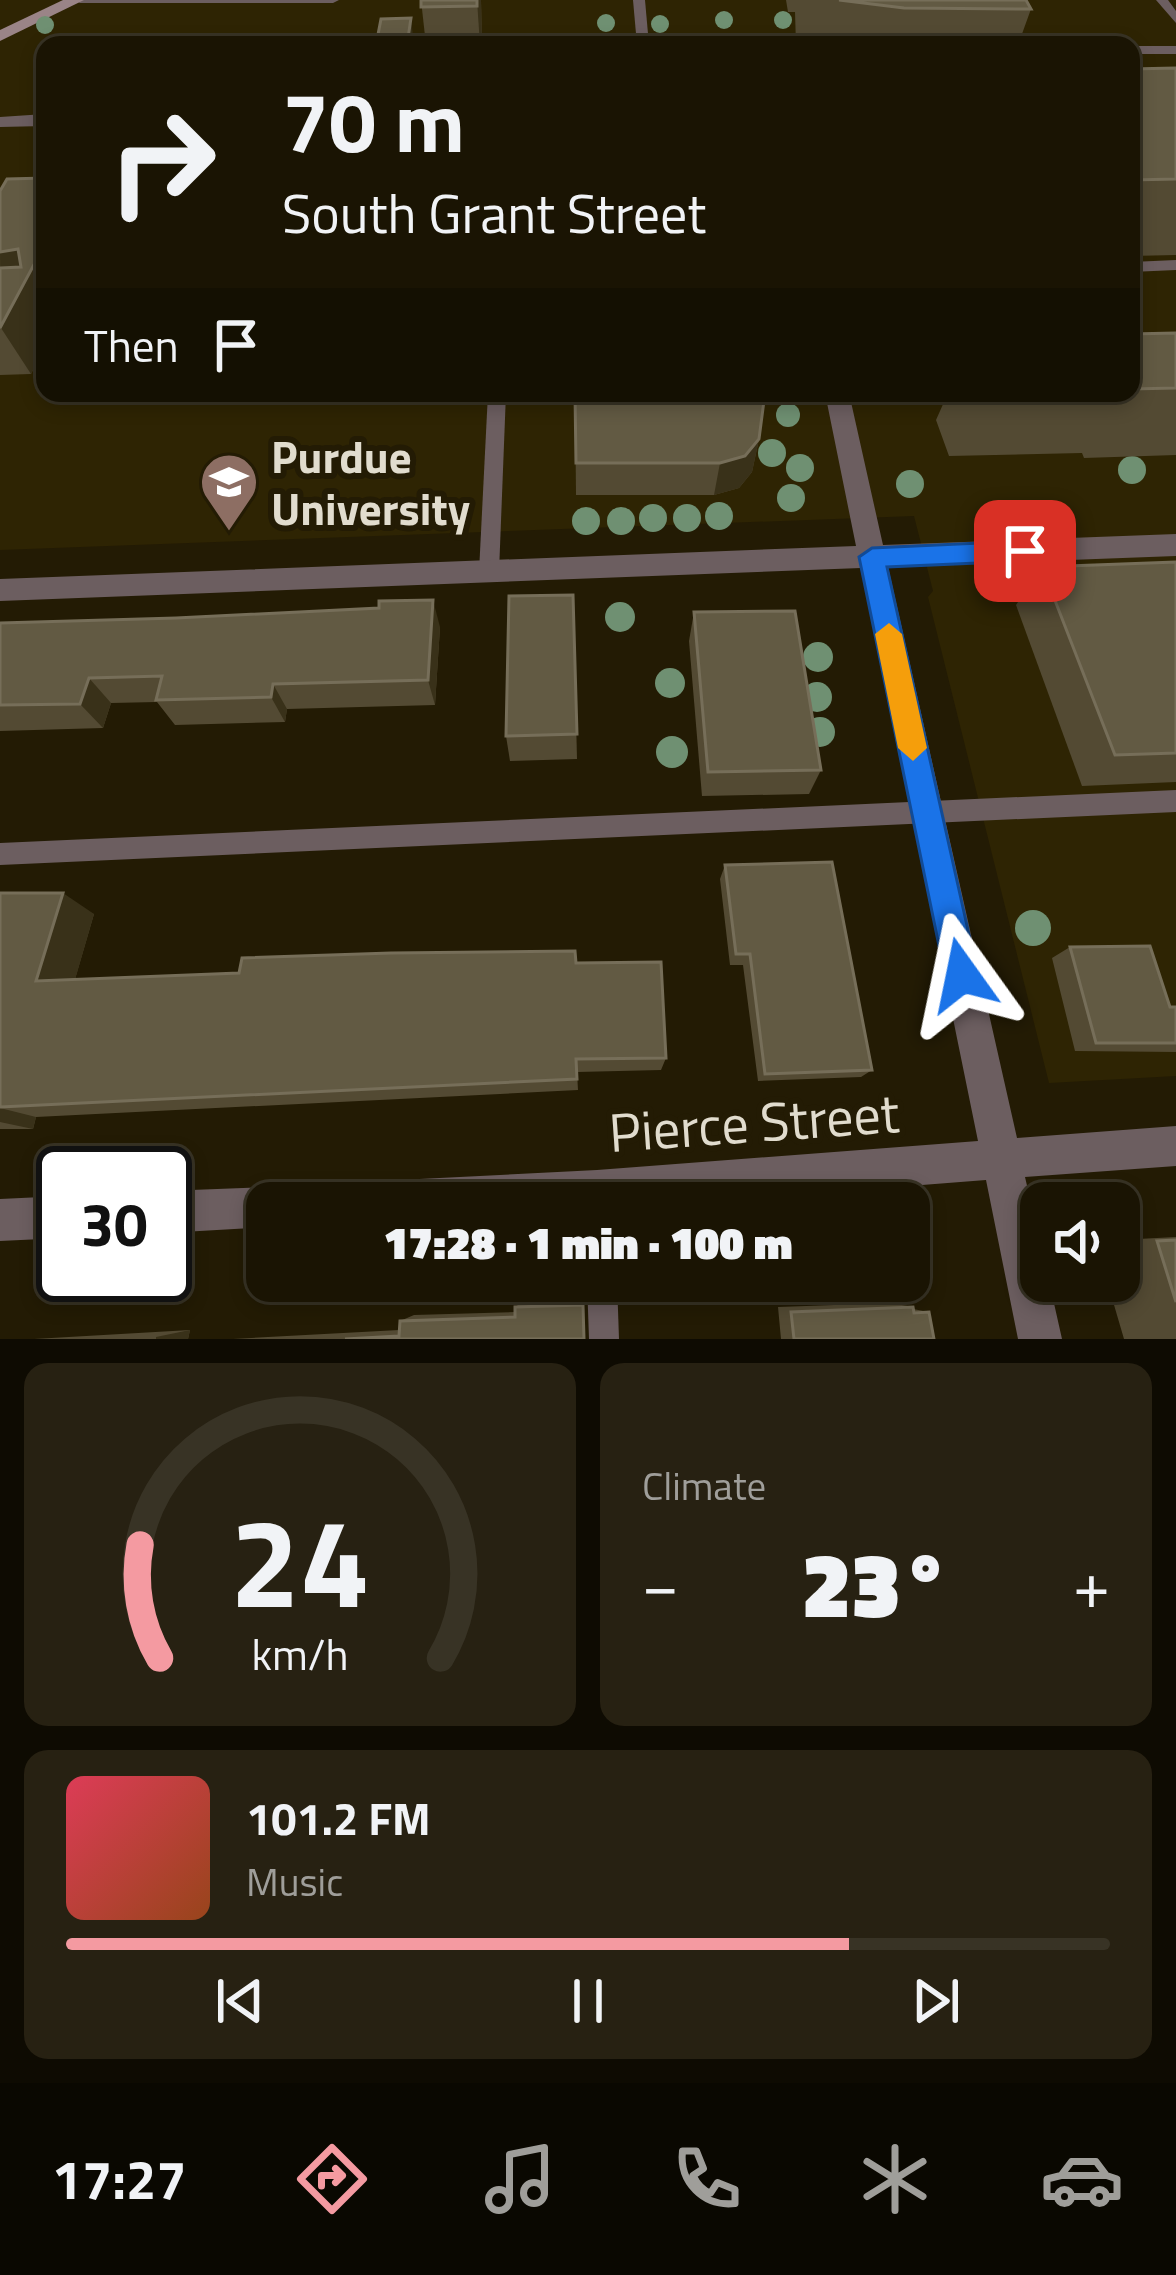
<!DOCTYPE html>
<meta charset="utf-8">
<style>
body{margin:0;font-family:"Titillium Web",sans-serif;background:#272112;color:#f1f3f6;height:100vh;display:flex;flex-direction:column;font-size:45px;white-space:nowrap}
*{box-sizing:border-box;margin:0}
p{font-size:39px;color:#9f9e9a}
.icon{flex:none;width:66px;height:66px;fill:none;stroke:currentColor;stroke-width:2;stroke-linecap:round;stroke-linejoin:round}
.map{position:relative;height:1339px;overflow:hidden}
.panel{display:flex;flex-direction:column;gap:24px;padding:24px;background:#0e0b02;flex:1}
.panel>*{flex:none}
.hud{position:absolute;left:36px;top:36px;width:1104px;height:366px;border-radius:24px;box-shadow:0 6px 18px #0003,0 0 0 3px #383325;background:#1a1403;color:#f1f3f6;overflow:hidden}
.buttons{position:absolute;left:1020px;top:1182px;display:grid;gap:24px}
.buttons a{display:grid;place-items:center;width:120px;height:120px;border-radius:24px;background:#1a1403;box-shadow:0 6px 18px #0003,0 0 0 3px #383325;font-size:60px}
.speed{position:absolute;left:36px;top:1146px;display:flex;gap:24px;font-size:60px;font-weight:700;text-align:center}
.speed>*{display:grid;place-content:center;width:156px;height:156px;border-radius:50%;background:#1a1403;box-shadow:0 6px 18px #0003,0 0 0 3px #383325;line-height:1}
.speed .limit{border:6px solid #111;border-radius:18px;background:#fff;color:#111}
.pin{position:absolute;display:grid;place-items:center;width:102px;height:102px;color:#fff;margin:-51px;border-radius:24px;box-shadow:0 6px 18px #0006}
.me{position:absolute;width:132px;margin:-66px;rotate:348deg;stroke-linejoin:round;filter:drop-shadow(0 0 9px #0008)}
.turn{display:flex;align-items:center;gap:42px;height:252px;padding:0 48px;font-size:54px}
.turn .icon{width:156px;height:156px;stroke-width:2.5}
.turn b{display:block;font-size:84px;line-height:102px}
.then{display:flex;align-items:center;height:114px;padding:0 48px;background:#0003;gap:24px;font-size:45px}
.big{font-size:90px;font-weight:800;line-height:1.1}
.panel .card{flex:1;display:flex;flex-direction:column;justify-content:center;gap:18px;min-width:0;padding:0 42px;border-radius:24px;background:#272112}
.panel .dial{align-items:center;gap:0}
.dial svg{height:312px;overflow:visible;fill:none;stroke:#383325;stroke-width:7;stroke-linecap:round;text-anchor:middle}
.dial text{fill:#f1f3f6;stroke:none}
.song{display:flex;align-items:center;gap:36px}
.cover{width:144px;height:144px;border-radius:18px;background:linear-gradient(135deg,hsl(350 70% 55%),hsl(20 70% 35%))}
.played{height:12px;border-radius:6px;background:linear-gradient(90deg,#f49aa1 75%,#383325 75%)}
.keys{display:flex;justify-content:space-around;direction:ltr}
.heat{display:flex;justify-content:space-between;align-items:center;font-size:66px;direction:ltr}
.panel .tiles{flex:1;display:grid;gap:24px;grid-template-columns:1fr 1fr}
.card:last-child{grid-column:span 2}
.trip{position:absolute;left:246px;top:1182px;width:684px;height:120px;border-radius:24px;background:#1a1403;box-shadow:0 6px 18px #0003,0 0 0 3px #383325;font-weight:800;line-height:120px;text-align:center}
.tabs{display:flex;height:192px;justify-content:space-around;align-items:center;background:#0a0801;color:#9f9e9a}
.tabs .icon{width:84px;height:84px}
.tabs .on{color:#f49aa1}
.tabs b{font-size:54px;color:#f1f3f6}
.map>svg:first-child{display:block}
.built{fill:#2e2403;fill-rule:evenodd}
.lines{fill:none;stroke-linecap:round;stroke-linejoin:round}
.service{fill:#6c5e60;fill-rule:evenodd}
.minor{fill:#6c5e60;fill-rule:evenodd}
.secondary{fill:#9a8487;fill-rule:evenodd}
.tree{fill:#6f9072}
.wall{fill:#534a33}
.shaded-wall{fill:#393119}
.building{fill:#625a43;stroke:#766e59;stroke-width:3}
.route{fill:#1a73e8;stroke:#114b97;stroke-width:3}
.slow{fill:#f59e0b}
.labels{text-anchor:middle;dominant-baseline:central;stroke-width:12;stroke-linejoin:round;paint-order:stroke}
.poi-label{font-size:45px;font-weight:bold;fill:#e1dcce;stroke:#231b04;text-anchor:start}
.near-street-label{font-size:54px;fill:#e1dcce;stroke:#231b04}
</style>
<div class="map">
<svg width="1176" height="1339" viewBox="0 0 1176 1339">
<rect width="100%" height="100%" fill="#231b04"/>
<!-- built -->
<path class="built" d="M 0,0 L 1176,0 L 1176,1076 L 1049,1083 L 928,597 L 933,591 L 914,516 L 0,550 ZM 45,45 L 1131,45 L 1131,393 L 45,393 Z"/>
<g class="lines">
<!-- service -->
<g class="service">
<path d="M 74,0 L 339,0 L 333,3 L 80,3 Z"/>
<path d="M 633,0 L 645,0 L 649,45 L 637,45 Z"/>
<path d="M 1156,0 L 1168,0 L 1176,11 L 1176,23 Z"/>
<rect x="1131" y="46" width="45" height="8"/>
<path d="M 1176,260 L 1176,270 L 1131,272 L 1131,262 Z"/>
<path d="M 488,393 L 506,393 L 499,572 L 489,580 L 479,572 Z"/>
<path d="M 1176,790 L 1176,812 L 0,865 L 0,843 Z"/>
<path d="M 587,1281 L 617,1281 L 619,1339 L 589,1339 Z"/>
</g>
<!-- minor -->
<g class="minor">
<path d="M 45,114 L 45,126 L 0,127 L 0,117 Z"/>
<path d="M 825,393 L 849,393 L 883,545 L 1176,534 L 1176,556 L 888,567 L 1017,1138 L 1176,1126 L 1176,1166 L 1025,1177 L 1041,1246 L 1041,1281 L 1049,1281 L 1062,1339 L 1018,1339 L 986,1180 L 692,1203 L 319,1203 L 325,1189 L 339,1183 L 597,1170 L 978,1141 L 861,568 L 0,601 L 0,579 L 856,546 Z"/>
<path d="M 267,1187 L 281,1193 L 286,1203 L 267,1203 L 267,1227 L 165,1233 L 165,1191 Z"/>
<path d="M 63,1196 L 63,1238 L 0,1241 L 0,1199 Z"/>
</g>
<!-- secondary -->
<path class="secondary" d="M 63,0 L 84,0 L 0,41 L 0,30 Z"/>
</g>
<!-- trees -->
<g class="tree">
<circle cx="724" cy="20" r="9"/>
<circle cx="783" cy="20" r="9"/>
<circle cx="606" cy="23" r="9"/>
<circle cx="660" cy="24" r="9"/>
<circle cx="45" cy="25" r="9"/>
<circle cx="788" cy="415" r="12"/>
<circle cx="772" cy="453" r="14"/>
<circle cx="800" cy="468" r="14"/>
<circle cx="1132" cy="470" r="14"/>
<circle cx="910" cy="484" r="14"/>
<circle cx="791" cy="498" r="14"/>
<circle cx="719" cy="516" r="14"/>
<circle cx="653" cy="518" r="14"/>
<circle cx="687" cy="518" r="14"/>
<circle cx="586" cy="521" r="14"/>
<circle cx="621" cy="521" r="14"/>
<circle cx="620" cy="617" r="15"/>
<circle cx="818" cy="657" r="15"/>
<circle cx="670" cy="683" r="15"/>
<circle cx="817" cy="697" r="15"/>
<circle cx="820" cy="732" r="15"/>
<circle cx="672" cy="752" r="16"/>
<circle cx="1033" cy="928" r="18"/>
</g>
<!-- wall -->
<g class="wall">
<path d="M 421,0 L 481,0 L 482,45 L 426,45 Z"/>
<path d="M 786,0 L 1026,0 L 1031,9 L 1018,45 L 796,45 L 795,12 L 788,12 Z"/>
<path d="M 1176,68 L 1176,255 L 1131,256 L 1131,69 Z"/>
<path d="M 45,178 L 45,345 L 31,374 L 0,375 L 0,191 Z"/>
<path d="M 1176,333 L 1176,455 L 1084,458 L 1082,453 L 949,456 L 936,420 L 948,393 L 1131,393 L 1131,334 Z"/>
<path d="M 575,393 L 759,439 L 752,472 L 739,488 L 714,495 L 576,495 Z"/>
<path d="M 1176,562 L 1176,782 L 1082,786 L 1016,605 L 1042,567 Z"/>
<path d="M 573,595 L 577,759 L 510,761 L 506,736 Z"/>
<path d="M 694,612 L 821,770 L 809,794 L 702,796 L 689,641 Z"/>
<path d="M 0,623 L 440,627 L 435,705 L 287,709 L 285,722 L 175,725 L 157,702 L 111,703 L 103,728 L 0,731 Z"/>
<path d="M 725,865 L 872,1070 L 861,1077 L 758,1081 L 743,965 L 730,965 L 720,879 Z"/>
<path d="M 0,893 L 94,914 L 75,979 L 576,963 L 666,1058 L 661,1070 L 577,1072 L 578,1090 L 36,1117 L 33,1129 L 0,1129 Z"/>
<path d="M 1070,947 L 1170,1007 L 1176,1007 L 1176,1052 L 1075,1051 L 1052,958 Z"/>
<path d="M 1176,1237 L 1176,1339 L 1124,1339 L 1107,1281 L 1119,1281 L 1119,1240 Z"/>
<path d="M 583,1301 L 585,1339 L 233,1339 L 399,1330 L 400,1321 L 414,1315 L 515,1312 L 515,1307 L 521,1303 Z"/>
<path d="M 891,1303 L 913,1307 L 913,1309 L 929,1312 L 934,1339 L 781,1339 L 778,1307 Z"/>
<path d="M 190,1330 L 188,1339 L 34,1339 Z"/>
</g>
<!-- shaded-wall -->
<g class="shaded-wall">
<path d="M 477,0 L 481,0 L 482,45 L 480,45 Z"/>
<path d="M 411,18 L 414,45 L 407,45 Z"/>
<path d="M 45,244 L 45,345 L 31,374 L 1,328 L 0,252 Z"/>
<path d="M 759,439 L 752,472 L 739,488 L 714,495 L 720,463 Z"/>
<path d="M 433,600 L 440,627 L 435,705 L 428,680 Z"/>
<path d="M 89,678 L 111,703 L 103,728 L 80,704 Z"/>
<path d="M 273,684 L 287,709 L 285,722 L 271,697 Z"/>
<path d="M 63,893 L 94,914 L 70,997 L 36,981 Z"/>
<path d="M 0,1108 L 36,1117 L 33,1129 L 0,1122 Z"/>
<path d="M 190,1330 L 188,1339 L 156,1339 L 156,1337 Z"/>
</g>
<!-- building -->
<g class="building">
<path d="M 421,0 L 477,0 L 477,6 L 421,7 Z"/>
<path d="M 839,0 L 1026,0 L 1031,9 L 904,8 Z"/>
<path d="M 411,18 L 407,45 L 376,45 L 381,19 Z"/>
<path d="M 1176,68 L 1176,179 L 1131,180 L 1131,69 Z"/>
<path d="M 45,178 L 45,244 L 0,328 L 0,268 L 21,267 L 18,249 L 0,252 L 0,191 L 7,179 Z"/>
<path d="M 1176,333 L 1176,388 L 1131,389 L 1131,334 Z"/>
<path d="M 575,393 L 765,393 L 759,439 L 745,456 L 720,463 L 576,463 Z"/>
<path d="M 1176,562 L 1176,753 L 1115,755 L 1042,567 Z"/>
<path d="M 573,595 L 577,734 L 506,736 L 509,596 Z"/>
<path d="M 433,600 L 428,680 L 273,684 L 271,697 L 156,700 L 162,676 L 89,678 L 80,704 L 0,705 L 0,623 L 176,618 L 379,608 L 379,601 Z"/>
<path d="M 795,611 L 821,770 L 708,772 L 694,612 Z"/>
<path d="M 832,862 L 872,1070 L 765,1074 L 750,954 L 736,954 L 725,865 Z"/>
<path d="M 0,893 L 63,893 L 36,981 L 239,973 L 242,958 L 391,953 L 575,951 L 576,963 L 661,962 L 666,1058 L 576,1059 L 577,1079 L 0,1107 Z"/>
<path d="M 1150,946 L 1170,1007 L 1176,1007 L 1176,1043 L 1096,1043 L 1070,947 Z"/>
<path d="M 1176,1240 L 1176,1302 L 1157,1241 Z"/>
<path d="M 583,1305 L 584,1339 L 345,1339 L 399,1336 L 400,1321 L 515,1317 L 515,1307 Z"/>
<path d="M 913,1307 L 914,1313 L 929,1312 L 934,1339 L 794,1339 L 791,1312 Z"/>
</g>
<!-- route -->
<path class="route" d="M 1025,541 L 1038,551 L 1025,561 L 887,567 L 978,975 L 973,986 L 962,991 L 950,986 L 945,975 L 859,557 L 872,548 Z"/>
<!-- slow -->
<path class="slow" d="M 889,623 L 902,634 L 927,748 L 913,761 L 898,748 L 875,634 Z"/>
<!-- icons -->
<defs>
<g id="university-pin" transform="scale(3)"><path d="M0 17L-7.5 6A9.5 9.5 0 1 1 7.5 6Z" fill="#8d6e63" stroke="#231b04"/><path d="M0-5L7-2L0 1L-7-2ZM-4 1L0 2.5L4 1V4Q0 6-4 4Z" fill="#fff"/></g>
</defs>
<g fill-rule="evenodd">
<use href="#university-pin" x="229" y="482"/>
</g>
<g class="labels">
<!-- poi labels -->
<g class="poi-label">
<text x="271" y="456">Purdue<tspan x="271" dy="52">University</tspan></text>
</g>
<!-- near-street labels -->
<g class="near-street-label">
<text transform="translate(754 1122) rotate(-4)">Pierce Street</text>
</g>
</g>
</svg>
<div class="buttons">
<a><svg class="icon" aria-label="sound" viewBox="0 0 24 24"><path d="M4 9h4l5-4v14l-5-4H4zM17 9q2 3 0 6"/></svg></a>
</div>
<div class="speed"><div class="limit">30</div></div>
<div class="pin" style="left:1025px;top:551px;background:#d93025"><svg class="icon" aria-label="arrive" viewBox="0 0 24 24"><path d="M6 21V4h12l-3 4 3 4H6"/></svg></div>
<svg class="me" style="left:962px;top:975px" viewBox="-20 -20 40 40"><path d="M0-17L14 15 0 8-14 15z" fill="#1a73e8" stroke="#fff" stroke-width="4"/></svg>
<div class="trip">17:28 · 1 min · 100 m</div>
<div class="hud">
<div class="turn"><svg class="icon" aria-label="right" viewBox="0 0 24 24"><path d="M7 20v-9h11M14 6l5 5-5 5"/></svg><div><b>70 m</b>South Grant Street</div></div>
<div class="then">Then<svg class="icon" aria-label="arrive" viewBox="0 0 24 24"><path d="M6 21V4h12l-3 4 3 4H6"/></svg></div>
</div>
</div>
<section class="panel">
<div class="tiles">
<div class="card dial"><svg viewBox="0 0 100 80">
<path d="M14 69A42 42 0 1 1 86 69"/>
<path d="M14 69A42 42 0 0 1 9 40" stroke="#f49aa1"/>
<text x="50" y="56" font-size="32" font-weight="700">24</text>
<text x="50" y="72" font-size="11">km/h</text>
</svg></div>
<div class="card"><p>Climate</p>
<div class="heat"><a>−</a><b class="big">23°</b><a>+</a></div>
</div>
<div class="card">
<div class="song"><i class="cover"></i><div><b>101.2 FM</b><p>Music</p></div></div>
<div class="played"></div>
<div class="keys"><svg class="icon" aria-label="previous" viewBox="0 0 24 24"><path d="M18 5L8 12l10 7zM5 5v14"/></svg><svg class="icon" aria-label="pause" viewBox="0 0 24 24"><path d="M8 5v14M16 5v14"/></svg><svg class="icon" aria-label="next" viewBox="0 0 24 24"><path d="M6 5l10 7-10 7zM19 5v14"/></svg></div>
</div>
</div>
</section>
<nav class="tabs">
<b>17:27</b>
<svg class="icon on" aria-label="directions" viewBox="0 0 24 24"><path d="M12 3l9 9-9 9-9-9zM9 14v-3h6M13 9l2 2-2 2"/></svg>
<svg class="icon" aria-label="music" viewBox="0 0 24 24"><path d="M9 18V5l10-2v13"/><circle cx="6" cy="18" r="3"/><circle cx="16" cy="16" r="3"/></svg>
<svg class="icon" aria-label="phone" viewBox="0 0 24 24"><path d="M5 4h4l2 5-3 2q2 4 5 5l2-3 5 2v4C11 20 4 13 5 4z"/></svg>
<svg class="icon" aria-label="climate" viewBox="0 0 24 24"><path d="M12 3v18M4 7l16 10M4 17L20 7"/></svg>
<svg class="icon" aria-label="car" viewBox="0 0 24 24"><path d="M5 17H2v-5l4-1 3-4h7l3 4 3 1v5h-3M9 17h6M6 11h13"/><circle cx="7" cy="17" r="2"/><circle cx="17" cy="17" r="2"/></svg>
</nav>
